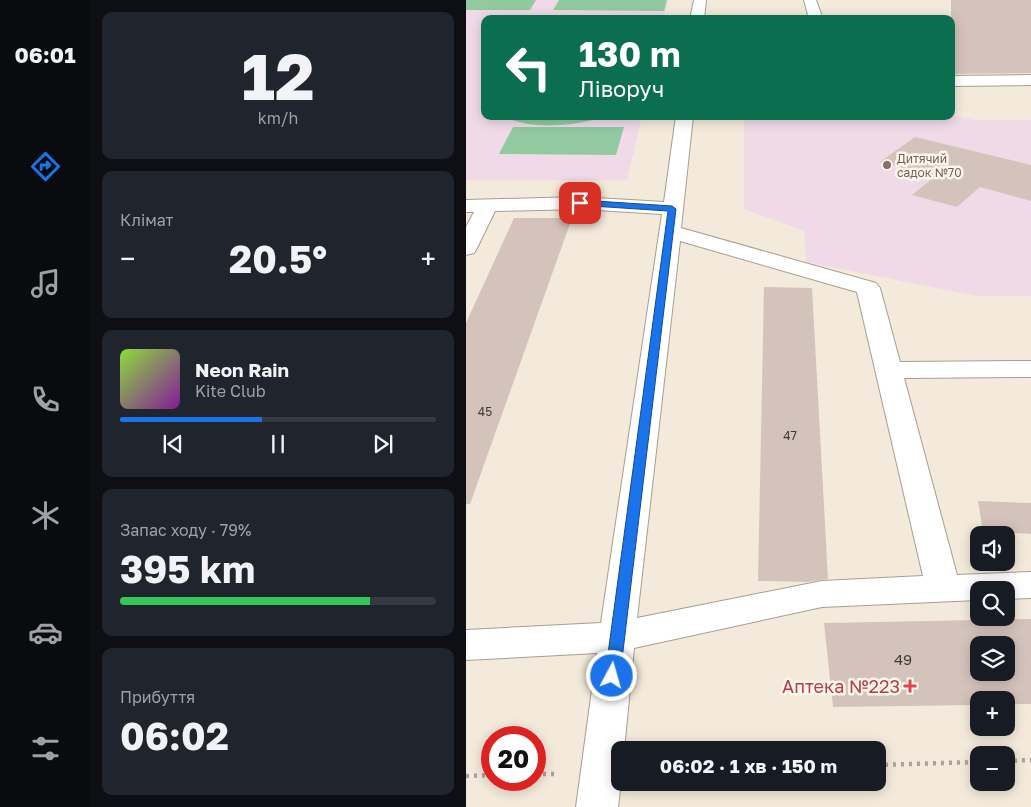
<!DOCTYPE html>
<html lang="uk">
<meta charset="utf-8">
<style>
body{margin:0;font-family:"Golos Text",sans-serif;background:#20242c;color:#f1f3f6;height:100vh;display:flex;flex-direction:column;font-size:19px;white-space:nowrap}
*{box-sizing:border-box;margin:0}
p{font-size:16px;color:#9ea1a6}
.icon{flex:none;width:28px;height:28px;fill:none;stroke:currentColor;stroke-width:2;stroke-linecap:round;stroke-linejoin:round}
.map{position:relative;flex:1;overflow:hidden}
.sheet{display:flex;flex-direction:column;gap:12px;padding:12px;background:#0d0f14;width:376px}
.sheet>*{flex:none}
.top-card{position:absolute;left:15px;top:15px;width:474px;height:105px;border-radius:10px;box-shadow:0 2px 12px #0003;background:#0b6e4f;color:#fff;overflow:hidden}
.controls{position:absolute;left:504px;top:526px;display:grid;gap:10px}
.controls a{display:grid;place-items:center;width:45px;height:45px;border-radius:10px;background:#171b24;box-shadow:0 2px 12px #0003;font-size:25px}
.speed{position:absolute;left:15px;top:726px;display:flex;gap:10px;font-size:25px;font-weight:700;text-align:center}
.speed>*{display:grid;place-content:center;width:65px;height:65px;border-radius:50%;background:#171b24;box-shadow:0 2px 12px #0003;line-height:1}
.speed .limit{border:8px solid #d22;background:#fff;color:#111}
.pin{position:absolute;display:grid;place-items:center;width:42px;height:42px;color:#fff;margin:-21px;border-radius:10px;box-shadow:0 2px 8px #0006}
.me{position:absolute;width:55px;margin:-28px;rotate:6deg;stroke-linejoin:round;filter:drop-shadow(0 0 4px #0008)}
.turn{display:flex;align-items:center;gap:18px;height:105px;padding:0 15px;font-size:22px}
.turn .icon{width:65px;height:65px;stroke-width:2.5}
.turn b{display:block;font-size:35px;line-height:42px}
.big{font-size:38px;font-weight:700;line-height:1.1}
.sheet .card{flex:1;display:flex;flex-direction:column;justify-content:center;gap:8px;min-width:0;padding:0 18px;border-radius:10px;background:#20242c}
.sheet .dial{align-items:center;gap:0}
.dial b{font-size:65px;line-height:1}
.song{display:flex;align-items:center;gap:15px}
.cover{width:60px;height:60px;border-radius:8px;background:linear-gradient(135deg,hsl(90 70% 55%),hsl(290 70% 35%))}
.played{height:5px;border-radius:2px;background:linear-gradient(90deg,#1a73e8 45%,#363941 45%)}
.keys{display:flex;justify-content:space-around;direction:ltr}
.heat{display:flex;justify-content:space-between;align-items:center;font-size:28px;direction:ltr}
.charge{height:8px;border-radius:4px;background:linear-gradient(90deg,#34c759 79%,#363941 0)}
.trip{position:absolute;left:145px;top:741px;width:275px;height:50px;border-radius:10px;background:#171b24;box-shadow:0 2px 12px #0003;font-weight:700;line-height:50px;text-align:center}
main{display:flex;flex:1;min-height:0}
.dock{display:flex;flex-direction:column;width:90px;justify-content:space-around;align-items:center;background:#090b0e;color:#9ea1a6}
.dock .icon{width:35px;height:35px}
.dock .active{color:#1a73e8}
.dock b{font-size:22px;color:#f1f3f6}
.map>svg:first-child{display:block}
.education{fill:#f0dae8}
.green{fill:#91c9a1}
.building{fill:#d4c3bb;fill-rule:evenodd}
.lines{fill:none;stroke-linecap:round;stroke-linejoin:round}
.minor-casing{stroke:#a79e90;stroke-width:2}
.path{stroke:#aaa296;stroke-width:4.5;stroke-dasharray:3 5;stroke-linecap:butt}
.minor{fill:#fff;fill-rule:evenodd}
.route{fill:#1a73e8;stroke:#114b97}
.education-dot{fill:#8d6e63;stroke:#fef8ef;stroke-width:2}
.health-dot{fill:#e0444e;stroke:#fef8ef;stroke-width:2}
.labels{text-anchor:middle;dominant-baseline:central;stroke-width:5;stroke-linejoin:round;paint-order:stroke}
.far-education-label{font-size:12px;fill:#785e54;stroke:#fef8ef;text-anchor:start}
.number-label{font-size:12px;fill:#433c37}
.near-number-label{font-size:15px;fill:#433c37}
.near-health-label{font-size:18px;fill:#be3a42;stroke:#fef8ef;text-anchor:end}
</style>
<main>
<nav class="dock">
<b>06:01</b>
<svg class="icon active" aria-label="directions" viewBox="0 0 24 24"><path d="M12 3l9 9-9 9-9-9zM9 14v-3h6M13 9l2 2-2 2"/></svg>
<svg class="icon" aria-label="music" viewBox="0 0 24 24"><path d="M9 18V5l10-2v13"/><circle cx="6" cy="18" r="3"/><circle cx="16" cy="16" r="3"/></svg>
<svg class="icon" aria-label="phone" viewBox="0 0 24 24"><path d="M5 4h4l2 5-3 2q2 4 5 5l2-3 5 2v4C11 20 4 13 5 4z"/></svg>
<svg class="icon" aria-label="climate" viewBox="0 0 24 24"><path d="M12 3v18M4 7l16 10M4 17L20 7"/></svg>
<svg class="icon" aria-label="car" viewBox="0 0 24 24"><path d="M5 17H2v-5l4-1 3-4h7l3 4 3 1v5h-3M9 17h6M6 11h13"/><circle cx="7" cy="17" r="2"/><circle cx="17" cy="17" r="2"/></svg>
<svg class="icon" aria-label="filters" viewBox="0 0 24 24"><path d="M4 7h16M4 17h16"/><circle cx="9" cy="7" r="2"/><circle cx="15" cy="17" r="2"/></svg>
</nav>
<section class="sheet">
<div class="card dial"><b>12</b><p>km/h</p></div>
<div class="card"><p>Клімат</p>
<div class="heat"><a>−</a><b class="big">20.5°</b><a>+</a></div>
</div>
<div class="card">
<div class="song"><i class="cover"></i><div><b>Neon Rain</b><p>Kite Club</p></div></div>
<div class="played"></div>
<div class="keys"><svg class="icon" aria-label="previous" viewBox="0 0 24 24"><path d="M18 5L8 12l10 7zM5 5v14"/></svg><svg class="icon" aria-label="pause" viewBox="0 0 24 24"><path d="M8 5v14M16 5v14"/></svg><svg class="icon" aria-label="next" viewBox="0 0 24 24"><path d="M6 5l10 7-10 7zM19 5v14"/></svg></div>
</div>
<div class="card"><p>Запас ходу · 79%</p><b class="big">395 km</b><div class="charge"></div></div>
<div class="card"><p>Прибуття</p><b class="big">06:02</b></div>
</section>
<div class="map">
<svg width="565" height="807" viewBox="0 0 565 807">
<rect width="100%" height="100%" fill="#f4eadb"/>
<!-- education -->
<g class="education">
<path d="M 0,0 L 202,0 L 198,19 L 19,19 L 19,116 L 176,116 L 161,180 L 0,180 Z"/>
<path d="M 485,115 L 508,120 L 565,120 L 565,296 L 511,296 L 340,262 L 338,231 L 278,209 L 278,116 Z"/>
</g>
<!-- green -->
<g class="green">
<path d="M 0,0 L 70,0 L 64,10 L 0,10 Z"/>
<path d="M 93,0 L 201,0 L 198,11 L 87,10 Z"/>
<path d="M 39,116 L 139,116 C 114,126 62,131 39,116 Z"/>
<path d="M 47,127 L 158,127 L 150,155 L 33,154 Z"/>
</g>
<!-- building -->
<g class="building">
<path d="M 485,0 L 565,0 L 565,73 L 485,74 Z"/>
<path d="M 449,137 L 565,165 L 565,201 L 514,187 L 491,207 L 446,195 L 468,177 L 414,162 Z"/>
<path d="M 48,218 L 106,218 L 4,504 L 0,504 L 0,323 Z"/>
<path d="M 298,287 L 346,288 L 362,579 L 341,582 L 292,581 Z"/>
<path d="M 512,501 L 565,503 L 565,534 L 517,531 Z"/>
<path d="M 565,619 L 565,704 L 540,704 L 540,700 L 512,700 L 512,705 L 367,707 L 358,623 ZM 512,645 L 540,645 L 540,672 L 512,672 Z"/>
</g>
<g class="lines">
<!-- minor casing -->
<g class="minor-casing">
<g id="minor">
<path d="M 228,0 L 240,0 L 238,19 L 224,19 Z"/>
<path d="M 338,0 L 350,0 L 357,19 L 343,19 Z"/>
<path d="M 565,75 L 565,85 L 485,86 L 485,76 Z"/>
<path d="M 210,116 L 227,116 L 215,228 L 410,283 L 414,288 L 434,362 L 565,361 L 565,377 L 438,378 L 491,575 L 565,572 L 565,598 L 540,599 L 540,590 L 512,590 L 512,600 L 356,607 L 168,648 L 158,750 L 154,750 L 155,782 L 152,807 L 110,807 L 131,653 L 0,660 L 0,630 L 135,623 L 196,214 L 114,209 L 29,211 L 11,248 L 8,253 L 0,255 L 0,227 L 8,212 L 0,212 L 0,200 L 114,197 L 198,202 ZM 214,241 L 391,292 L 457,576 L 356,581 L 171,618 Z"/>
</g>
</g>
<!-- path -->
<g class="path">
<path d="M 540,761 L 565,760"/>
<path d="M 411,765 L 512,762"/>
<path d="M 69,774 L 93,774"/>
<path d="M 0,776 L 26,775"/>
</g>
<!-- minor -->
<use href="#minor" class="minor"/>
</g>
<!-- route -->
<path class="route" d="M 114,200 L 206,206 L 210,209 L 154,676 L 152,681 L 146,683 L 141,681 L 139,676 L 202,211 L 111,205 L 110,203 Z"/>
<!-- markers -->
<circle class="education-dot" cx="421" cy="165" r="5"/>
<path class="health-dot" d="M441.5 678.5h5v5h5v5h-5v5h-5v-5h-5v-5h5z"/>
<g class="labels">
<!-- far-education labels -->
<g class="far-education-label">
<text x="431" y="158">Дитячий<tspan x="431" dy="14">садок №70</tspan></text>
</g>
<!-- number labels -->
<g class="number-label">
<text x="19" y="411">45</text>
<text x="324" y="435">47</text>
</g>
<!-- near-number labels -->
<g class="near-number-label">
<text x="437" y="659">49</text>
</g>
<!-- near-health labels -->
<g class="near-health-label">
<text x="434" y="686">Аптека №223</text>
</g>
</g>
</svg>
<div class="controls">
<a><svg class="icon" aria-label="sound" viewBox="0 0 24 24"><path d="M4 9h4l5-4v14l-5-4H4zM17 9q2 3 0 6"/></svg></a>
<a><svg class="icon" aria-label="search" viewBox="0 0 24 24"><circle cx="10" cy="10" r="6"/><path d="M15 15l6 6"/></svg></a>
<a><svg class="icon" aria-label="layers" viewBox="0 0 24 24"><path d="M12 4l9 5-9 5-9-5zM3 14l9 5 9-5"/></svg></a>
<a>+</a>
<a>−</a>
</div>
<div class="speed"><div class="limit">20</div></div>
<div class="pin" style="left:114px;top:203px;background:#d93025"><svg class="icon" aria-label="arrive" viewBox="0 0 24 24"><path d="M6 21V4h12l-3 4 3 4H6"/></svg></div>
<svg class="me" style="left:146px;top:676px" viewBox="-20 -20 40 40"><circle r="17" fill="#1a73e8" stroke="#fff" stroke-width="3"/><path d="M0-11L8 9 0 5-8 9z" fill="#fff"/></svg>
<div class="trip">06:02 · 1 хв · 150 m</div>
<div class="top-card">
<div class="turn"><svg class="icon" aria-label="left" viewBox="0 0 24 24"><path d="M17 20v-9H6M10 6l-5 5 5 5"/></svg><div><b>130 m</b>Ліворуч</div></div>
</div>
</div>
</main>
